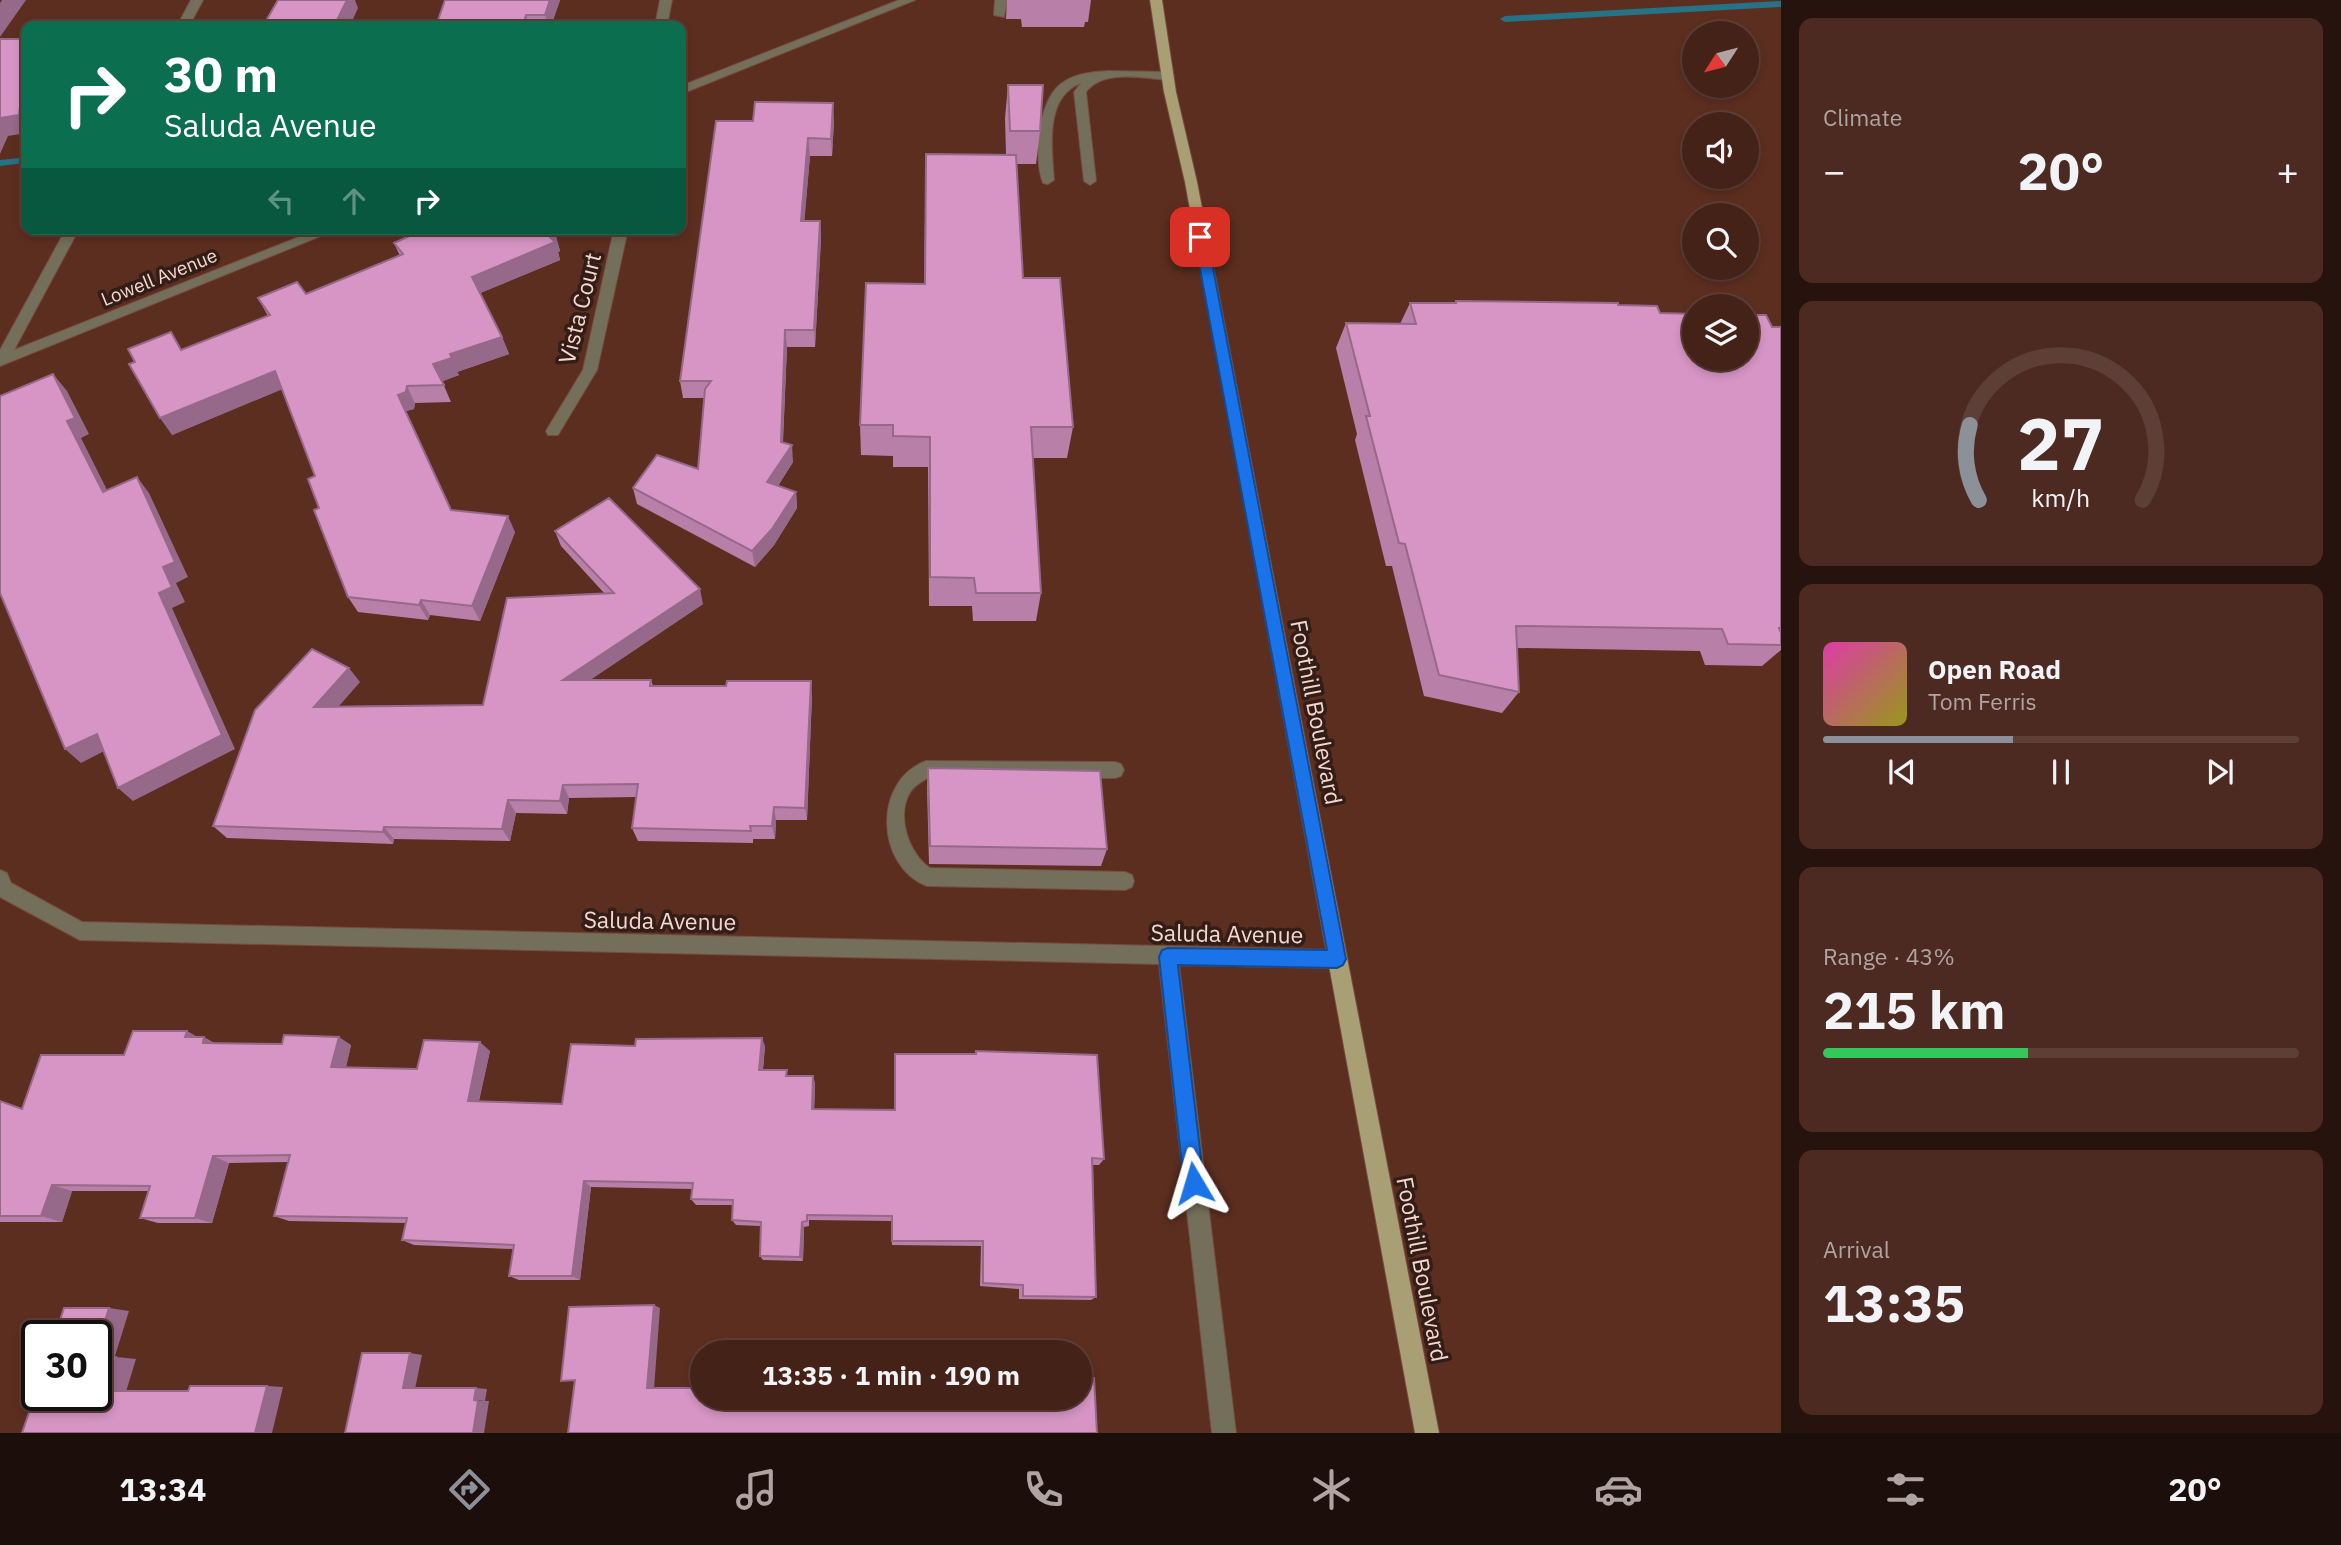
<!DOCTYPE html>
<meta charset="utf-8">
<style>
body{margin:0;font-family:"IBM Plex Sans",sans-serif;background:#4c2a21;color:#f1f3f6;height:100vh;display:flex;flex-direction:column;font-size:26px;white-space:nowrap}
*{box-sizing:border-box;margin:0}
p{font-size:23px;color:#b0a4a2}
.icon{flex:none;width:38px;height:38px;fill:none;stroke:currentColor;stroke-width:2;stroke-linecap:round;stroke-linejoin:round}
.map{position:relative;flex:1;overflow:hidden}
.side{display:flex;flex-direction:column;gap:18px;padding:18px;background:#26130d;width:560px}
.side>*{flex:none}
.banner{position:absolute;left:21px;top:21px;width:665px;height:214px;border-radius:14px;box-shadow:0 4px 10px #0003,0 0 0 2px #5d3f37;background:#0b6e4f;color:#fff;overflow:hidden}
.needle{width:46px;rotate:234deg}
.tools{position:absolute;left:1682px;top:21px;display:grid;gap:14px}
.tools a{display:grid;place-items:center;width:77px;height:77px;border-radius:50%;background:#452218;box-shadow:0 4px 10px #0003,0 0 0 2px #5d3f37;font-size:35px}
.speed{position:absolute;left:21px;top:1320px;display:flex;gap:14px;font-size:35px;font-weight:700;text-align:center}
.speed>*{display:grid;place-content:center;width:91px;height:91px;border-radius:50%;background:#452218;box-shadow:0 4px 10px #0003,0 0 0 2px #5d3f37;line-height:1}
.speed .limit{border:4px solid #111;border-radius:10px;background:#fff;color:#111}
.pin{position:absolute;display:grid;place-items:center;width:60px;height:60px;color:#fff;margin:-30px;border-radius:14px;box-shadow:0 4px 10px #0006}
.me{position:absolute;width:77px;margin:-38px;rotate:353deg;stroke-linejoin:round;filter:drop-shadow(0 0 5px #0008)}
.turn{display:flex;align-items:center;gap:24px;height:147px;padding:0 28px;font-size:32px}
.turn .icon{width:91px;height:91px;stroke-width:2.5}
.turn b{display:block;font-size:49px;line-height:60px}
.lanes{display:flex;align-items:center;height:66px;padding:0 28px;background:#0003;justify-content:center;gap:35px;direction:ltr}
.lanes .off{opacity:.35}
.big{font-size:52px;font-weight:700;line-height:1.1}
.side .card{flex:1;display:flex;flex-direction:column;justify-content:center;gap:10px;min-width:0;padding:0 24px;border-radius:14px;background:#4c2a21}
.side .dial{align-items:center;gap:0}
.dial svg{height:182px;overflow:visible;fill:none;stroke:#5d3f37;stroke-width:7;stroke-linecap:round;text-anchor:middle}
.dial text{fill:#f1f3f6;stroke:none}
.song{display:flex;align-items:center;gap:21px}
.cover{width:84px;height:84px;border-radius:10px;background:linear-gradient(135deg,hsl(320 70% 55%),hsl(60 70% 35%))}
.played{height:7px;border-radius:4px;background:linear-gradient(90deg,#8c9099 40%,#5d3f37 40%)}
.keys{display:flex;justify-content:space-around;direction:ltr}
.heat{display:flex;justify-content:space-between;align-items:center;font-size:38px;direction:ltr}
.charge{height:10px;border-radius:5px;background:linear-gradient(90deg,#34c759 43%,#5d3f37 0)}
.trip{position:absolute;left:690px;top:1340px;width:402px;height:70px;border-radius:35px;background:#452218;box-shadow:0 4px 10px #0003,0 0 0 2px #5d3f37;font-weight:700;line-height:70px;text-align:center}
.tabs{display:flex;height:112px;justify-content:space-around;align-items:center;background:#1c0e0a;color:#b0a4a2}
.tabs .icon{width:49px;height:49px}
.tabs .on{color:#8c9099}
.tabs b{font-size:32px;color:#f1f3f6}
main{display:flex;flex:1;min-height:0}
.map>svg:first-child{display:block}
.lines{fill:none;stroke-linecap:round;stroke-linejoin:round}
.stream{fill:#257386;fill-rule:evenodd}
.minor-casing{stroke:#784c3f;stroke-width:2}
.major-casing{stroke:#784c3f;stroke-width:2}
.minor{fill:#736f5a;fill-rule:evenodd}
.major{fill:#a99f74;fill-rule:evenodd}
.wall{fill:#b880a9}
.shaded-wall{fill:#966889}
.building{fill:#d695c4;stroke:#966889;stroke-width:2}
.route{fill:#1a73e8;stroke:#114b97;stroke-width:2}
.labels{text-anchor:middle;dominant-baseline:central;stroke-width:7;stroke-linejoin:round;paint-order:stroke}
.far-street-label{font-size:19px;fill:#f5d7ce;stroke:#321d17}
.street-label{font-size:23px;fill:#f5d7ce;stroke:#321d17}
</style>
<main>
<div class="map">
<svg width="1781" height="1433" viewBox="0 0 1781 1433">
<rect width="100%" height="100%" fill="#5c2e20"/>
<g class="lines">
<!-- stream -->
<g class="stream">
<path d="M 1781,1 L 1781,7 L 1505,22 L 1500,19 L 1505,16 Z"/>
<path d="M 20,158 L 24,159 L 24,163 L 0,166 L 0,160 Z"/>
</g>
<!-- minor casing -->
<g class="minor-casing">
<g id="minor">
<path d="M 191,0 L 203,0 L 189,26 L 177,26 Z"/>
<path d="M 660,0 L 672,0 L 667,26 L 655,26 Z"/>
<path d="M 899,0 L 915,0 L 681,94 L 681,86 Z"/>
<path d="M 995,0 L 1007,0 L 1004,17 L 994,15 Z"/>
<path d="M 1108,71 L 1168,72 L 1174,76 L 1168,80 C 1143,78 1103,69 1086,92 L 1096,181 L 1090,185 L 1084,181 L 1074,92 L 1081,83 C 1044,97 1052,148 1054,180 L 1048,184 L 1043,183 C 1033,157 1038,96 1065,81 C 1078,73 1093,72 1108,71 Z"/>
<path d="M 66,229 L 79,229 L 14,350 L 319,229 L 338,229 L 0,366 L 0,350 Z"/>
<path d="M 614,229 L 628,229 L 597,370 L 558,435 L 548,435 L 546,431 L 583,370 Z"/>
<path d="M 926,761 L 1115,762 L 1121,764 L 1124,770 L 1121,776 L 1115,778 L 929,777 C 923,781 915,785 911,791 C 895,815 909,854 930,868 L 1125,872 L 1132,875 L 1134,881 L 1132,887 L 1125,890 L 927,886 C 875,866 873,780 926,761 Z"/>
<path d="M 0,870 L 7,873 L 11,883 L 82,922 L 1337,950 L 1344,952 L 1347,959 L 1344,966 L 1337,968 L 1179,965 L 1236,1433 L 1212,1433 L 1159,964 L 80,940 L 0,897 Z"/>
</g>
</g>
<!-- major casing -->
<g class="major-casing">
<path id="major" d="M 1150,0 L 1162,0 L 1176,92 L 1197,182 L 1439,1433 L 1415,1433 L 1185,182 L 1164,92 Z"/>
</g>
<!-- minor -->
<use href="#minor" class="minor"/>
<!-- major -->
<use href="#major" class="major"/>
</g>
<!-- wall -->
<g class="wall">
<path d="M 560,0 L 551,26 L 436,26 Z"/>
<path d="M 1007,0 L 1091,0 L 1088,22 L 1085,22 L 1084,27 L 1022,27 L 1021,19 L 1006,19 Z"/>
<path d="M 1008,85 L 1040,131 L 1036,164 L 1016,164 L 1023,278 L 1073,427 L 1067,458 L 1033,458 L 1041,593 L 1036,621 L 973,621 L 972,606 L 929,606 L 928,467 L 893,467 L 893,456 L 861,455 L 860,425 L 924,284 L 926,154 L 1006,154 L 1005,118 Z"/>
<path d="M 834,120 L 832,156 L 810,156 L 804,221 L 820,221 L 821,239 L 815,347 L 787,347 L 783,442 L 793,462 L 778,486 L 796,492 L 797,508 L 774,545 L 755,567 L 637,504 L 633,488 L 698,469 L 704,398 L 683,398 L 680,381 L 716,121 Z"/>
<path d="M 109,229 L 199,229 L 198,232 L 111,232 Z"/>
<path d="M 555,233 L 560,251 L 558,252 L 560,260 L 480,293 L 502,337 L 509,354 L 457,372 L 459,375 L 442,381 L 451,402 L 415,403 L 414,409 L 406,411 L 451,510 L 515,532 L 480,621 L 430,615 L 428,620 L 358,612 L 348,597 L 319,508 L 315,476 L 282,389 L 172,435 L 183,350 L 268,316 L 258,298 L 306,294 L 400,256 L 394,243 Z"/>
<path d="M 1456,301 L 1618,305 L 1660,313 L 1772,327 L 1781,327 L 1781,650 L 1762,666 L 1705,665 L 1700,651 L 1517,648 L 1519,692 L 1502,713 L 1424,696 L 1392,566 L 1386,566 L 1355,440 L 1357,434 L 1336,348 L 1346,323 L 1400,324 L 1410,303 L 1455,303 Z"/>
<path d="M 555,531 L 703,604 L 590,680 L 651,680 L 653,686 L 812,695 L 807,820 L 776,820 L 775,839 L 753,839 L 753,843 L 638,841 L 632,828 L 636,797 L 569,798 L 567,814 L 516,813 L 510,841 L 394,839 L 393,844 L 227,838 L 213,826 L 360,682 L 338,706 L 483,705 L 605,594 L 561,546 Z"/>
<path d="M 928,768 L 1107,849 L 1101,866 L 929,864 L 927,787 Z"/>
<path d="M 197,1037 L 214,1043 L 351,1045 L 346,1067 L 417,1069 L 490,1051 L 479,1101 L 562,1104 L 765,1046 L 763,1070 L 789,1076 L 813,1076 L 815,1084 L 814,1109 L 895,1110 L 975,1054 L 976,1051 L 1104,1159 L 1099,1165 L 1093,1165 L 1096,1297 L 1091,1300 L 1019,1299 L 1019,1289 L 980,1286 L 981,1246 L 892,1245 L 892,1221 L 809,1220 L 809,1226 L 804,1227 L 803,1261 L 763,1260 L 760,1256 L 761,1226 L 736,1225 L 732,1220 L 733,1205 L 696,1205 L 691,1199 L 692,1189 L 591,1187 L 580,1280 L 519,1280 L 509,1276 L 513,1249 L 414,1245 L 402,1240 L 406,1223 L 289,1221 L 274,1216 L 288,1162 L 229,1163 L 212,1223 L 158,1223 L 140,1218 L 148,1191 L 72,1191 L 62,1222 L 0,1222 L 0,1101 L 22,1109 L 124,1055 Z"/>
</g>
<!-- shaded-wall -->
<g class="shaded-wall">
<path d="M 2,0 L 26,0 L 0,37 L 0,3 Z"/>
<path d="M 347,0 L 355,0 L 358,8 L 350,26 L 334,26 Z"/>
<path d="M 550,0 L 560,0 L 551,26 L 548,26 L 545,15 Z"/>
<path d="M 526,15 L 529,26 L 523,26 Z"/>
<path d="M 26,51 L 26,133 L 8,136 L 0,154 L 0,118 Z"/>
<path d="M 833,103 L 834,120 L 832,156 L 831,139 Z"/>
<path d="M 808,138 L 810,156 L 803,238 L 801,221 Z"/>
<path d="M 820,221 L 821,239 L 815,347 L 814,330 Z"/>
<path d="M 555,233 L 560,251 L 558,252 L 560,260 L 478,294 L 472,277 Z"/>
<path d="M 785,330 L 787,347 L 782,458 L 781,442 Z"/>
<path d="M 502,337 L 509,354 L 457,372 L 459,375 L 441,382 L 433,364 L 450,354 Z"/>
<path d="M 275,371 L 285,388 L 172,435 L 160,418 Z"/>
<path d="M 53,374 L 67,391 L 89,434 L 81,438 L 116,508 L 103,492 L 67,421 Z"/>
<path d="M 407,386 L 415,403 L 414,409 L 406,411 L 398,395 Z"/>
<path d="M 792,445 L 793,462 L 769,499 L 767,482 Z"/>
<path d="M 137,477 L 149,493 L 188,577 L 176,583 L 185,602 L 172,608 L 235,749 L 133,801 L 118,788 L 159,593 L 163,567 Z"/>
<path d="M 796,492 L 797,508 L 774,545 L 755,567 L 752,551 Z"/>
<path d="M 508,516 L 515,532 L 480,621 L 472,606 Z"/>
<path d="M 700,589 L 703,604 L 569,694 L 563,680 Z"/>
<path d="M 421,600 L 430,615 L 428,620 L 419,605 Z"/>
<path d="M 349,668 L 360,682 L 326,721 L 314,707 Z"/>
<path d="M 811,681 L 812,695 L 807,820 L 805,808 Z"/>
<path d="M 97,734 L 112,747 L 81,763 L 65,749 Z"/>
<path d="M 563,785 L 569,798 L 567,814 L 560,801 Z"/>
<path d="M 508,800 L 516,813 L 510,841 L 502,829 Z"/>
<path d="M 774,807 L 776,820 L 775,839 L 772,826 Z"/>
<path d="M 384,827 L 394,839 L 393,844 L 383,832 Z"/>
<path d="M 187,1031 L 203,1040 L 185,1037 Z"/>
<path d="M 204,1037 L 220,1046 L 203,1043 Z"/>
<path d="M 339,1037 L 351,1045 L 344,1075 L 331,1067 Z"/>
<path d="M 762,1038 L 765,1046 L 762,1078 L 759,1070 Z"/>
<path d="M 480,1042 L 490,1051 L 477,1108 L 468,1101 Z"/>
<path d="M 813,1076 L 815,1084 L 814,1116 L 812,1109 Z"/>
<path d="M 213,1156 L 229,1163 L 212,1223 L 195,1218 Z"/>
<path d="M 584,1181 L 591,1187 L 580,1280 L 572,1276 Z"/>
<path d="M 52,1185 L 72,1191 L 62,1222 L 41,1216 Z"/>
<path d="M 802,1222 L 804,1227 L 803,1261 L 800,1257 Z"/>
<path d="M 654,1305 L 660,1308 L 654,1389 L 647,1388 Z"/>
<path d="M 109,1308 L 129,1311 L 114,1359 L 96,1358 L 96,1349 Z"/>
<path d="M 410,1353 L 422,1355 L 415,1389 L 403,1388 Z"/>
<path d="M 116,1357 L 136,1359 L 126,1392 L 106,1391 Z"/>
<path d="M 267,1386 L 283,1387 L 272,1433 L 255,1433 Z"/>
<path d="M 476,1388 L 487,1389 L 485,1401 L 474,1400 Z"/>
<path d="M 478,1401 L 489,1401 L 484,1433 L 473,1433 Z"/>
</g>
<!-- building -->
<g class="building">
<path d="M 278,0 L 347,0 L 334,26 L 263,26 Z"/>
<path d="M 445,0 L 550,0 L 545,15 L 526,15 L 523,26 L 436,26 Z"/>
<path d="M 0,39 L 26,39 L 26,51 L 19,115 L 0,118 Z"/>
<path d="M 1008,85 L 1043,85 L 1040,131 L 1010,131 Z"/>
<path d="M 755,102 L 833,103 L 831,139 L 808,138 L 801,221 L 820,221 L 814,330 L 785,330 L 781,442 L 792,445 L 767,482 L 796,492 L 772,529 L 752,551 L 633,488 L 657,455 L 698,469 L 705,389 L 711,381 L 680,381 L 716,121 L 753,121 Z"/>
<path d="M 926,154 L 1016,155 L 1023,278 L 1060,278 L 1073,427 L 1031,427 L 1041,593 L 976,593 L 974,578 L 930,577 L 930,437 L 893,436 L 893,425 L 860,425 L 866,283 L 925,284 Z"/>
<path d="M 425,229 L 551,229 L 555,233 L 549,236 L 555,242 L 472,277 L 502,337 L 450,354 L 452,358 L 433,364 L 444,385 L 407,386 L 406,392 L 398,395 L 451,510 L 508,516 L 472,606 L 421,600 L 419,605 L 348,597 L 314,510 L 319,508 L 308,479 L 315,476 L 275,371 L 160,418 L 129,364 L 135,362 L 128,349 L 171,332 L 181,350 L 270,315 L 258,298 L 297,282 L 306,294 L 403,254 L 394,243 Z"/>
<path d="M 1456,301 L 1618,303 L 1618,305 L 1657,306 L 1660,313 L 1694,314 L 1694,359 L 1746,359 L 1746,315 L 1766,315 L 1772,327 L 1781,327 L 1781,628 L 1779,628 L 1781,633 L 1781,645 L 1728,644 L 1722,629 L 1516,626 L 1519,692 L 1439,675 L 1405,544 L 1399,543 L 1366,416 L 1370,416 L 1346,323 L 1416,324 L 1410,303 L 1456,303 Z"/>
<path d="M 53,374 L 75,418 L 67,421 L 103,492 L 137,477 L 175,562 L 163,567 L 172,587 L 159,593 L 222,735 L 118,788 L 97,734 L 65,749 L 0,593 L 0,396 Z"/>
<path d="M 609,498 L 700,589 L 563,680 L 651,680 L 650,686 L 726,686 L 727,681 L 811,681 L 805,808 L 774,807 L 772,826 L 750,826 L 751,831 L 632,828 L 638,784 L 563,785 L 560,801 L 508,800 L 502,829 L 384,827 L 383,832 L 213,826 L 255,710 L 312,649 L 349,668 L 314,707 L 483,705 L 507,598 L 614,593 L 555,531 Z"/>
<path d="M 928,768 L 1100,771 L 1107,849 L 930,846 Z"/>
<path d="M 133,1031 L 187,1031 L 185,1037 L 204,1037 L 203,1043 L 282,1044 L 284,1035 L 339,1037 L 331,1067 L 417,1069 L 424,1040 L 480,1042 L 468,1101 L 562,1104 L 571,1044 L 635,1046 L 636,1039 L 762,1038 L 759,1070 L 787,1070 L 786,1076 L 813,1076 L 812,1109 L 895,1110 L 895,1054 L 976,1054 L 976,1051 L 1097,1055 L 1104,1159 L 1092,1158 L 1096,1297 L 1023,1296 L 1023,1285 L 983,1283 L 983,1241 L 892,1241 L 892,1216 L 807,1215 L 807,1221 L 802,1222 L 800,1257 L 760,1256 L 761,1222 L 732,1220 L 733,1200 L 691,1199 L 693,1183 L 584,1181 L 572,1276 L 509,1276 L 514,1245 L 402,1240 L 407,1218 L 274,1216 L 290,1155 L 213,1156 L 195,1218 L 140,1218 L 150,1186 L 52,1185 L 41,1216 L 0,1216 L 0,1101 L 22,1109 L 41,1055 L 124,1055 Z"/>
<path d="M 654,1305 L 647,1388 L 702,1388 L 702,1398 L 1080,1398 L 1080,1377 L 1094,1378 L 1097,1433 L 568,1433 L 575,1380 L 561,1381 L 569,1307 Z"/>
<path d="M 64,1308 L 109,1308 L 96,1349 L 96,1335 L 55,1335 Z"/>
<path d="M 362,1353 L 410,1353 L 403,1388 L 476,1388 L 474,1400 L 478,1401 L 473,1433 L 345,1433 Z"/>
<path d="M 96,1357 L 116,1357 L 106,1391 L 188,1391 L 190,1386 L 267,1386 L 255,1433 L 22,1433 L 37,1389 L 37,1395 L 96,1395 Z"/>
</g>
<!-- route -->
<path class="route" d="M 1200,233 L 1207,237 L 1346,959 L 1343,965 L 1337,968 L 1178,965 L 1204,1183 L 1201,1190 L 1194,1193 L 1187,1190 L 1184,1183 L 1159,957 L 1162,950 L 1168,948 L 1327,950 L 1194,237 Z"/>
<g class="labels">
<!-- far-street labels -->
<g class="far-street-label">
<text transform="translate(159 277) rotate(-22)">Lowell Avenue</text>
</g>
<!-- street labels -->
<g class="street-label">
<text transform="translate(579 308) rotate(-76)">Vista Court</text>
<text transform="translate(1317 712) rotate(79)">Foothill Boulevard</text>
<text transform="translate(660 920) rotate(1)">Saluda Avenue</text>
<text transform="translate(1227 933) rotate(1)">Saluda Avenue</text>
<text transform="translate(1423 1269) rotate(79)">Foothill Boulevard</text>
</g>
</g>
</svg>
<div class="tools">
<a><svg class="needle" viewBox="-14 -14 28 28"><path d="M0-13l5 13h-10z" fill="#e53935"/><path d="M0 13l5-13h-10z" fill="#b0a4a2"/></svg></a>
<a><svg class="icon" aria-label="sound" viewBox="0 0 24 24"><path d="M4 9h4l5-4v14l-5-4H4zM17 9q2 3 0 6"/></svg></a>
<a><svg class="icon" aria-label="search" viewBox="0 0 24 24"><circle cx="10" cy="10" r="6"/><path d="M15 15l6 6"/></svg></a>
<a><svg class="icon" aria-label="layers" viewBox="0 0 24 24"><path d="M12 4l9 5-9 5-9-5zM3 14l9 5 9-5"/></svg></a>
</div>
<div class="speed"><div class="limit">30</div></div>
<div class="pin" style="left:1200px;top:237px;background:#d93025"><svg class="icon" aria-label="arrive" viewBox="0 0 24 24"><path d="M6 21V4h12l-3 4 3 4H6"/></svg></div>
<svg class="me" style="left:1194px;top:1183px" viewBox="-20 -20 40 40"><path d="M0-17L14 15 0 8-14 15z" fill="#1a73e8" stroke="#fff" stroke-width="4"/></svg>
<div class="trip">13:35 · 1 min · 190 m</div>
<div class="banner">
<div class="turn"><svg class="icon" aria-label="right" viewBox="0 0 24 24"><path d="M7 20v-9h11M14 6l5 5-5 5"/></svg><div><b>30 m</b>Saluda Avenue</div></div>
<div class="lanes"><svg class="icon off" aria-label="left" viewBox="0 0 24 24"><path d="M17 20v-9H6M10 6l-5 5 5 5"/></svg><svg class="icon off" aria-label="ahead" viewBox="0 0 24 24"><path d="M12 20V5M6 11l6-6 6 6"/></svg><svg class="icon" aria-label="right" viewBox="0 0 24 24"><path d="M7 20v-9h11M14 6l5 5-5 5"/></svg></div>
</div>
</div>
<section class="side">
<div class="card"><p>Climate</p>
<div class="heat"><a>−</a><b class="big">20°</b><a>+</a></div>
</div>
<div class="card dial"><svg viewBox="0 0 100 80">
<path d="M14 69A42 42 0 1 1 86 69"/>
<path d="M14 69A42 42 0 0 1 10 36" stroke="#8c9099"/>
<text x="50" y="56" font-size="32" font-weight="700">27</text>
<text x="50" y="72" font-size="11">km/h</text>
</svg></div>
<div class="card">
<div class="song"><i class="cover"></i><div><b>Open Road</b><p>Tom Ferris</p></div></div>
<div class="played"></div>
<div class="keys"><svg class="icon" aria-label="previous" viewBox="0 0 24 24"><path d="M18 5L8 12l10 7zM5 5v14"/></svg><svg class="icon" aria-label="pause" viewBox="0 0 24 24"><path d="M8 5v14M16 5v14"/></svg><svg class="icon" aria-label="next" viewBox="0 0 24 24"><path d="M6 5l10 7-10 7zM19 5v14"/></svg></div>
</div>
<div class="card"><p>Range · 43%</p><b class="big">215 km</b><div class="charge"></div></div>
<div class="card"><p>Arrival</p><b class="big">13:35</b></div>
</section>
</main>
<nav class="tabs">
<b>13:34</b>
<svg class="icon on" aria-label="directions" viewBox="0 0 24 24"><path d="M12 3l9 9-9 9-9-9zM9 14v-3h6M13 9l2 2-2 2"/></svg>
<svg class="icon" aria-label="music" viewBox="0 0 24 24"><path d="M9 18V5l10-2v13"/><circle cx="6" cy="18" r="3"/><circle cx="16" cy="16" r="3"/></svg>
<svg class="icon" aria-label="phone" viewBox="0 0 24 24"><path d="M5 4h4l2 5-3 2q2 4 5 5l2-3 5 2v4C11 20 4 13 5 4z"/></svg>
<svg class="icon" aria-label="climate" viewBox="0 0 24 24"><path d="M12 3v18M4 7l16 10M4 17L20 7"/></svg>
<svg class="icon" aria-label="car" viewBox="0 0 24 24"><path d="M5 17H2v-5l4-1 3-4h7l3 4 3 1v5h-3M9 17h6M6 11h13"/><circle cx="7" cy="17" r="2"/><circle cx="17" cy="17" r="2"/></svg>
<svg class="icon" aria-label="filters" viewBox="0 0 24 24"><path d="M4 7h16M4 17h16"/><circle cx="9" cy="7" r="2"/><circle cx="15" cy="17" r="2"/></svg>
<b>20°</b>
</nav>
